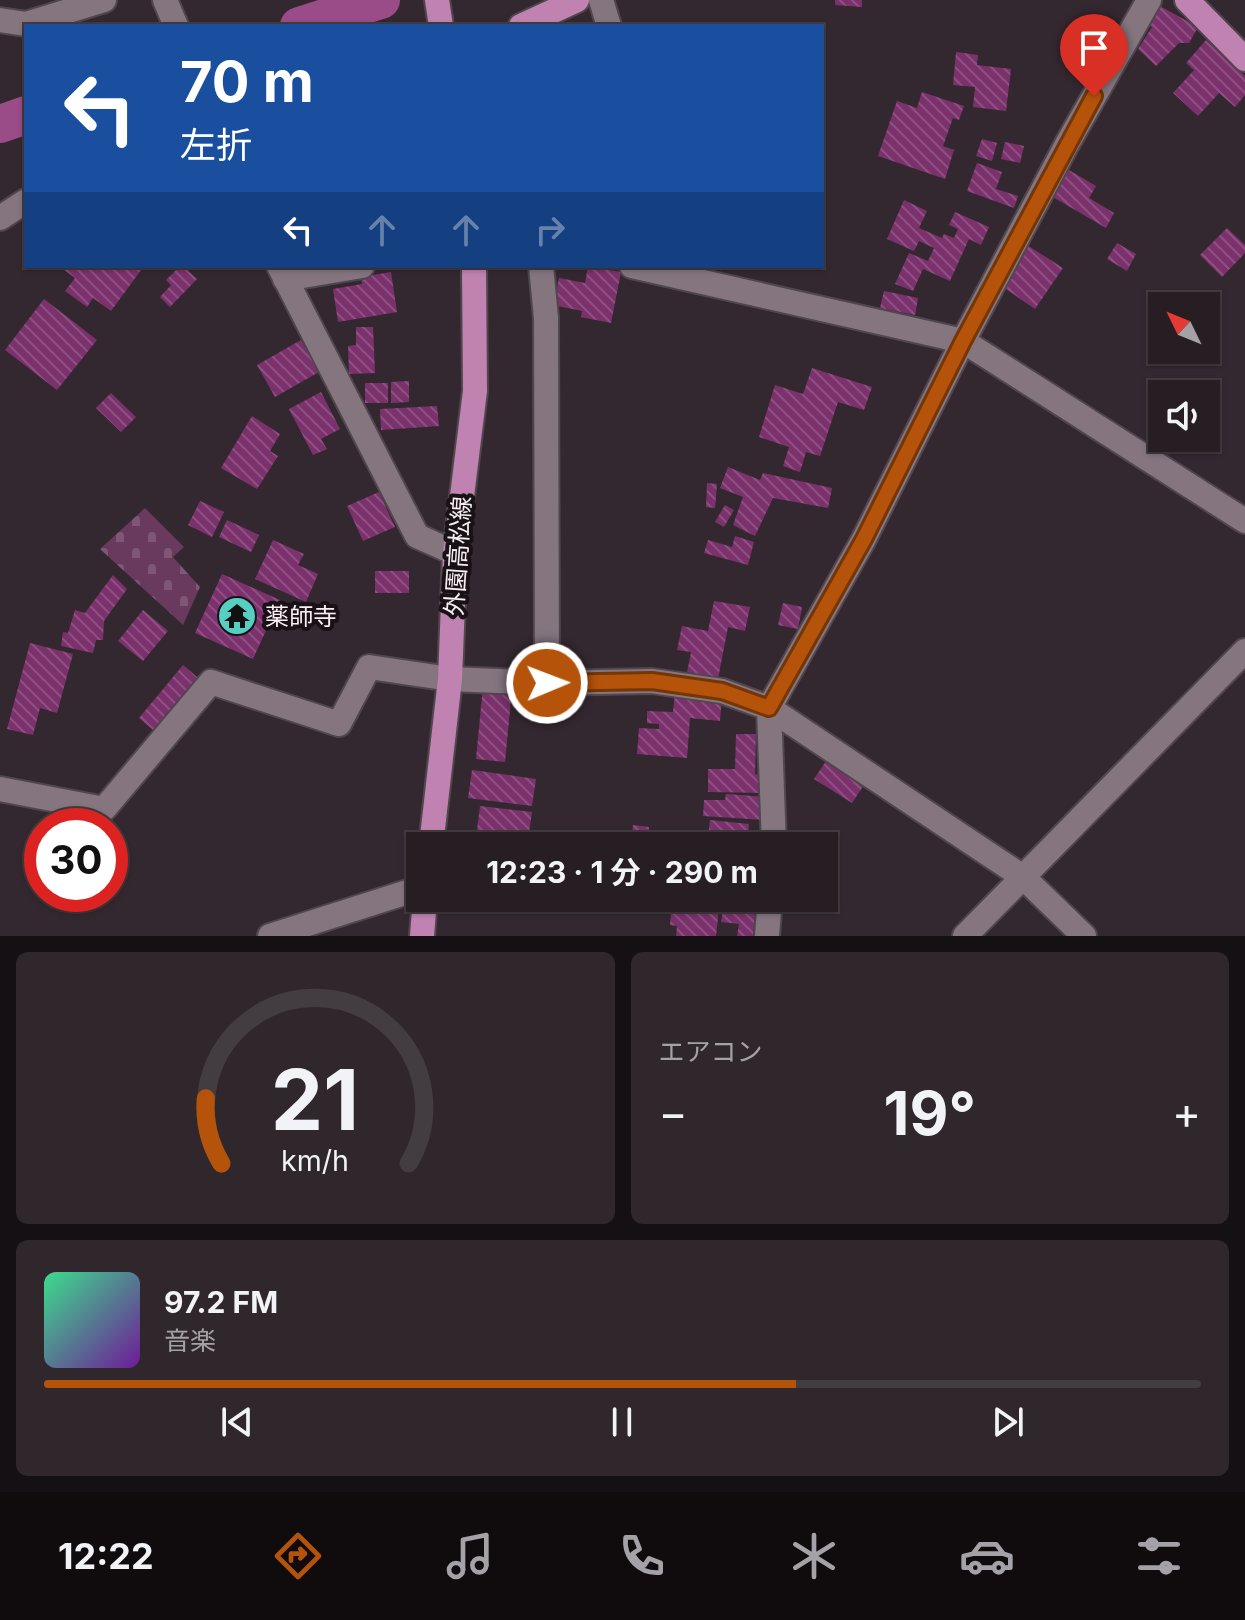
<!DOCTYPE html>
<html lang="ja">
<meta charset="utf-8">
<style>
body{margin:0;font-family:Inter,"Noto Sans JP",sans-serif;background:#2f272c;color:#f1f3f6;height:100vh;display:flex;flex-direction:column;font-size:30px;white-space:nowrap}
*{box-sizing:border-box;margin:0}
p{font-size:26px;color:#a4a2a6}
.icon{flex:none;width:44px;height:44px;fill:none;stroke:currentColor;stroke-width:2;stroke-linecap:round;stroke-linejoin:round}
.map{position:relative;height:936px;overflow:hidden}
.details{display:flex;flex-direction:column;gap:16px;padding:16px;background:#151014;flex:1}
.details>*{flex:none}
.guide{position:absolute;left:24px;top:24px;width:800px;height:244px;border-radius:0px;box-shadow:0 2px 6px #0004,0 0 0 2px #433c41;background:#1a4fa0;color:#fff;overflow:hidden}
.needle{width:52px;rotate:313deg}
.buttons{position:absolute;left:1148px;top:292px;display:grid;gap:16px}
.buttons a{display:grid;place-items:center;width:72px;height:72px;border-radius:0px;background:#271e24;box-shadow:0 2px 6px #0004,0 0 0 2px #433c41;font-size:40px}
.speed{position:absolute;left:24px;top:808px;display:flex;gap:16px;font-size:40px;font-weight:700;text-align:center}
.speed>*{display:grid;place-content:center;width:104px;height:104px;border-radius:50%;background:#271e24;box-shadow:0 2px 6px #0004,0 0 0 2px #433c41;line-height:1}
.speed .limit{border:12px solid #d22;background:#fff;color:#111}
.pin{position:absolute;display:grid;place-items:center;width:68px;height:68px;color:#fff;margin:-82px -34px;border-radius:50% 50% 50% 0;rotate:-45deg;box-shadow:0 0 8px #0007}
.pin .icon{rotate:45deg}
.me{position:absolute;width:88px;margin:-44px;rotate:89deg;stroke-linejoin:round;filter:drop-shadow(0 0 6px #0008)}
.turn{display:flex;align-items:center;gap:28px;height:168px;padding:0 24px;font-size:36px}
.turn .icon{width:104px;height:104px;stroke-width:2.5}
.turn b{display:block;font-size:56px;line-height:68px}
.lanes{display:flex;align-items:center;height:76px;padding:0 24px;background:#0003;justify-content:center;gap:40px;direction:ltr}
.lanes .off{opacity:.35}
.big{font-size:60px;font-weight:700;line-height:1.1}
.details .widget{flex:1;display:flex;flex-direction:column;justify-content:center;gap:12px;min-width:0;padding:0 28px;border-radius:12px;background:#2f272c}
.details .dial{align-items:center;gap:0}
.dial svg{height:208px;overflow:visible;fill:none;stroke:#433c41;stroke-width:7;stroke-linecap:round;text-anchor:middle}
.dial text{fill:#f1f3f6;stroke:none}
.song{display:flex;align-items:center;gap:24px}
.cover{width:96px;height:96px;border-radius:12px;background:linear-gradient(135deg,hsl(150 70% 55%),hsl(280 70% 35%))}
.played{height:8px;border-radius:4px;background:linear-gradient(90deg,#b45309 65%,#433c41 65%)}
.keys{display:flex;justify-content:space-around;direction:ltr}
.heat{display:flex;justify-content:space-between;align-items:center;font-size:44px;direction:ltr}
.details .tiles{flex:1;display:grid;gap:16px;grid-template-columns:1fr 1fr}
.widget:last-child{grid-column:span 2}
.trip{position:absolute;left:406px;top:832px;width:432px;height:80px;border-radius:0px;background:#271e24;box-shadow:0 2px 6px #0004,0 0 0 2px #433c41;font-weight:700;line-height:80px;text-align:center}
.dock{display:flex;height:128px;justify-content:space-around;align-items:center;background:#100c0e;color:#a4a2a6}
.dock .icon{width:56px;height:56px}
.dock .selected{color:#b45309}
.dock b{font-size:36px;color:#f1f3f6}
.map>svg:first-child{display:block}
.cemetery{fill:url(#cemetery-stones)}
.lines{fill:none;stroke-linecap:round;stroke-linejoin:round}
.river{stroke:#994c88;stroke-width:38}
.building{fill:url(#building-back-hatch)}
.minor-casing{stroke:#50464d;stroke-width:28}
.major-casing{stroke:#50464d;stroke-width:28}
.minor{stroke:#84757f;stroke-width:24}
.major{stroke:#bf82b1;stroke-width:24}
.route-casing{stroke:#753606;stroke-width:20}
.route{stroke:#b45309;stroke-width:14}
.labels{text-anchor:middle;dominant-baseline:central;stroke-width:8;stroke-linejoin:round;paint-order:stroke}
.street-label{font-size:24px;fill:#f8eff5;stroke:#181216}
.poi-label{font-size:24px;fill:#f8eff5;stroke:#181216;text-anchor:start}
</style>
<div class="map">
<svg width="1245" height="936" viewBox="0 0 1245 936">
<defs>
<pattern id="cemetery-stones" width="16" height="16" patternUnits="userSpaceOnUse" patternTransform="scale(2)"><rect width="16" height="16" fill="#69395e"/><path d="M2 7V4a2 2 0 0 1 4 0v3zM10 15v-3a2 2 0 0 1 4 0v3z" fill="#7f5676"/></pattern>
<pattern id="building-back-hatch" width="6" height="6" patternUnits="userSpaceOnUse" patternTransform="scale(2)"><rect width="6" height="6" fill="#7b316c"/><path d="M-1 5l2 2M0 0l6 6M5-1l2 2" fill="none" stroke="#8e4f82"/></pattern>
</defs>
<rect width="100%" height="100%" fill="#342830"/>
<!-- cemetery -->
<path class="cemetery" d="M 145,508 L 184,547 L 173,557 L 200,587 L 183,625 L 100,549 Z"/>
<g class="lines">
<!-- river -->
<g class="river">
<path d="M 299,26 L 381,0"/>
<path d="M 0,124 L 26,115"/>
</g>
</g>
<!-- building -->
<g class="building">
<path d="M 835,0 L 862,0 L 862,7 L 835,5 Z"/>
<path d="M 1158,5 L 1198,27 L 1189,43 L 1179,43 L 1156,66 L 1138,49 L 1152,27 L 1148,25 Z"/>
<path d="M 1206,40 L 1245,76 L 1245,95 L 1235,107 L 1219,93 L 1198,116 L 1173,93 L 1194,70 L 1186,63 Z"/>
<path d="M 956,52 L 978,55 L 977,65 L 1011,69 L 1006,111 L 973,107 L 975,87 L 953,85 Z"/>
<path d="M 922,92 L 964,106 L 959,120 L 953,118 L 943,146 L 954,150 L 945,179 L 878,156 L 897,101 L 917,108 Z"/>
<path d="M 982,139 L 997,143 L 992,161 L 976,156 Z"/>
<path d="M 1005,142 L 1024,146 L 1020,163 L 1001,159 Z"/>
<path d="M 977,163 L 1002,172 L 996,189 L 1018,196 L 1014,208 L 967,191 Z"/>
<path d="M 1062,166 L 1096,186 L 1089,198 L 1114,213 L 1106,228 L 1046,193 Z"/>
<path d="M 904,200 L 927,211 L 919,228 L 942,238 L 944,234 L 954,238 L 958,229 L 949,225 L 955,212 L 989,227 L 981,245 L 969,239 L 950,281 L 923,269 L 913,291 L 895,284 L 909,253 L 928,261 L 934,248 L 919,241 L 914,251 L 887,239 Z"/>
<path d="M 1227,228 L 1245,245 L 1245,253 L 1222,277 L 1200,255 Z"/>
<path d="M 1117,243 L 1136,254 L 1127,271 L 1107,259 Z"/>
<path d="M 1027,245 L 1063,268 L 1035,309 L 1000,285 Z"/>
<path d="M 65,266 L 144,266 L 111,311 L 93,298 L 87,307 L 65,291 L 75,278 L 63,269 Z"/>
<path d="M 180,266 L 183,266 L 197,279 L 170,307 L 160,297 L 171,285 L 166,280 Z"/>
<path d="M 588,266 L 621,272 L 611,323 L 581,317 L 582,311 L 553,305 L 559,278 L 585,283 Z"/>
<path d="M 391,272 L 397,312 L 338,322 L 333,289 L 362,284 L 361,277 Z"/>
<path d="M 884,291 L 918,298 L 915,315 L 880,308 Z"/>
<path d="M 44,299 L 97,340 L 57,390 L 5,350 Z"/>
<path d="M 356,327 L 373,327 L 375,373 L 349,374 L 348,346 L 356,345 Z"/>
<path d="M 301,340 L 319,372 L 275,397 L 257,365 Z"/>
<path d="M 812,368 L 872,387 L 864,410 L 838,402 L 820,456 L 806,452 L 800,472 L 783,466 L 789,447 L 759,437 L 775,385 L 803,394 Z"/>
<path d="M 409,381 L 409,402 L 391,403 L 391,382 Z"/>
<rect x="365" y="383" width="23" height="20"/>
<path d="M 321,392 L 340,429 L 321,439 L 327,449 L 313,455 L 289,409 Z"/>
<path d="M 111,393 L 136,417 L 121,432 L 96,408 Z"/>
<path d="M 437,406 L 439,426 L 381,430 L 380,409 Z"/>
<path d="M 252,416 L 280,434 L 270,451 L 278,456 L 257,489 L 221,468 Z"/>
<path d="M 728,467 L 760,480 L 763,473 L 832,488 L 828,508 L 773,498 L 755,536 L 733,525 L 743,497 L 720,488 Z"/>
<path d="M 707,483 L 717,484 L 715,508 L 706,507 Z"/>
<path d="M 379,492 L 395,527 L 363,541 L 347,506 Z"/>
<path d="M 200,501 L 224,512 L 212,537 L 188,525 Z"/>
<path d="M 725,505 L 734,510 L 724,527 L 715,522 Z"/>
<path d="M 227,520 L 259,535 L 251,552 L 219,537 Z"/>
<path d="M 735,536 L 754,542 L 748,565 L 704,553 L 708,540 L 732,547 Z"/>
<path d="M 273,540 L 304,554 L 298,565 L 318,574 L 306,602 L 255,579 Z"/>
<rect x="375" y="571" width="34" height="22"/>
<path d="M 222,574 L 280,600 L 253,659 L 195,633 Z"/>
<path d="M 113,575 L 127,589 L 104,621 L 103,640 L 96,640 L 93,653 L 61,646 L 63,632 L 68,633 L 75,610 L 85,613 Z"/>
<path d="M 714,601 L 750,607 L 745,631 L 728,627 L 718,679 L 687,672 L 691,652 L 677,650 L 682,626 L 708,631 Z"/>
<path d="M 783,603 L 802,607 L 798,629 L 778,625 Z"/>
<path d="M 143,610 L 168,631 L 143,661 L 118,641 Z"/>
<path d="M 30,643 L 73,654 L 57,713 L 40,708 L 33,735 L 7,729 Z"/>
<path d="M 183,665 L 203,682 L 159,735 L 139,718 Z"/>
<path d="M 483,686 L 512,689 L 505,762 L 476,759 Z"/>
<path d="M 675,692 L 722,695 L 720,721 L 690,718 L 687,758 L 637,754 L 639,728 L 659,729 L 659,724 L 647,723 L 647,711 L 673,712 Z"/>
<path d="M 736,734 L 756,734 L 755,774 L 764,775 L 763,793 L 708,792 L 708,769 L 735,769 Z"/>
<path d="M 828,758 L 866,782 L 852,803 L 814,779 Z"/>
<path d="M 472,770 L 536,779 L 532,806 L 468,798 Z"/>
<path d="M 726,794 L 766,797 L 765,820 L 703,816 L 704,800 L 725,800 Z"/>
<path d="M 480,806 L 532,812 L 527,846 L 475,846 Z"/>
<path d="M 710,820 L 749,824 L 747,846 L 652,846 L 653,836 L 693,840 L 694,835 L 708,836 Z"/>
<path d="M 633,825 L 649,827 L 647,846 L 631,846 Z"/>
<path d="M 672,903 L 719,908 L 716,936 L 676,936 L 677,926 L 670,925 Z"/>
<path d="M 723,909 L 755,912 L 753,936 L 737,936 L 739,924 L 721,922 Z"/>
</g>
<g class="lines">
<!-- minor casing -->
<g class="minor-casing">
<g id="minor">
<path d="M 165,0 L 176,26"/>
<path d="M 601,0 L 609,26"/>
<path d="M 0,20 L 26,24 L 104,0"/>
<path d="M 0,218 L 26,201"/>
<path d="M 279,266 L 417,536 L 455,553"/>
<path d="M 541,266 L 546,318 L 547,683"/>
<path d="M 632,266 L 963,341 L 1245,521"/>
<path d="M 285,279 L 362,266"/>
<path d="M 0,789 L 104,809 L 211,682 L 339,724 L 369,667 L 450,679 L 547,683 L 652,681 L 722,691 L 769,708 L 1023,877 L 1084,936"/>
<path d="M 774,846 L 769,708 L 864,539 L 963,341 L 1067,144 L 1149,0"/>
<path d="M 270,936 L 420,888"/>
<path d="M 767,936 L 770,898"/>
<path d="M 965,936 L 1245,651"/>
</g>
</g>
<!-- major casing -->
<g class="major-casing">
<g id="major">
<path d="M 437,0 L 441,26"/>
<path d="M 1187,0 L 1245,59"/>
<path d="M 521,26 L 577,0"/>
<path d="M 431,846 L 450,679 L 455,553 L 475,391 L 474,266"/>
<path d="M 422,936 L 425,898"/>
</g>
</g>
<!-- minor -->
<use href="#minor" class="minor"/>
<!-- major -->
<use href="#major" class="major"/>
</g>
<g class="lines">
<!-- route casing -->
<g class="route-casing">
<path id="route" d="M 547,683 L 652,681 L 722,691 L 769,708 L 864,539 L 963,341 L 1094,96"/>
</g>
<!-- route -->
<use href="#route" class="route"/>
</g>
<!-- icons -->
<defs>
<g id="temple-disc" transform="scale(2)"><circle r="9.5" fill="#57cec2" stroke="#181216"/><path d="M0-6L5-2H3V0L6.5 2.5H4V6H1.5V3h-3V6H-4V2.5H-6.5L-3 0V-2H-5Z" fill="#111"/></g>
</defs>
<g fill-rule="evenodd">
<use href="#temple-disc" x="237" y="616"/>
</g>
<g class="labels">
<!-- street labels -->
<g class="street-label">
<text transform="translate(458 556) rotate(-86)">外園高松線</text>
</g>
<!-- poi labels -->
<g class="poi-label">
<text x="265" y="616">薬師寺</text>
</g>
</g>
</svg>
<div class="buttons">
<a><svg class="needle" viewBox="-14 -14 28 28"><path d="M0-13l5 13h-10z" fill="#e53935"/><path d="M0 13l5-13h-10z" fill="#a4a2a6"/></svg></a>
<a><svg class="icon" aria-label="sound" viewBox="0 0 24 24"><path d="M4 9h4l5-4v14l-5-4H4zM17 9q2 3 0 6"/></svg></a>
</div>
<div class="speed"><div class="limit">30</div></div>
<div class="pin" style="left:1094px;top:96px;background:#d93025"><svg class="icon" aria-label="arrive" viewBox="0 0 24 24"><path d="M6 21V4h12l-3 4 3 4H6"/></svg></div>
<svg class="me" style="left:547px;top:683px" viewBox="-20 -20 40 40"><circle r="17" fill="#b45309" stroke="#fff" stroke-width="3"/><path d="M0-11L8 9 0 5-8 9z" fill="#fff"/></svg>
<div class="trip">12:23 · 1 分 · 290 m</div>
<div class="guide">
<div class="turn"><svg class="icon" aria-label="left" viewBox="0 0 24 24"><path d="M17 20v-9H6M10 6l-5 5 5 5"/></svg><div><b>70 m</b>左折</div></div>
<div class="lanes"><svg class="icon" aria-label="left" viewBox="0 0 24 24"><path d="M17 20v-9H6M10 6l-5 5 5 5"/></svg><svg class="icon off" aria-label="ahead" viewBox="0 0 24 24"><path d="M12 20V5M6 11l6-6 6 6"/></svg><svg class="icon off" aria-label="ahead" viewBox="0 0 24 24"><path d="M12 20V5M6 11l6-6 6 6"/></svg><svg class="icon off" aria-label="right" viewBox="0 0 24 24"><path d="M7 20v-9h11M14 6l5 5-5 5"/></svg></div>
</div>
</div>
<section class="details">
<div class="tiles">
<div class="widget dial"><svg viewBox="0 0 100 80">
<path d="M14 69A42 42 0 1 1 86 69"/>
<path d="M14 69A42 42 0 0 1 8 44" stroke="#b45309"/>
<text x="50" y="56" font-size="32" font-weight="700">21</text>
<text x="50" y="72" font-size="11">km/h</text>
</svg></div>
<div class="widget"><p>エアコン</p>
<div class="heat"><a>−</a><b class="big">19°</b><a>+</a></div>
</div>
<div class="widget">
<div class="song"><i class="cover"></i><div><b>97.2 FM</b><p>音楽</p></div></div>
<div class="played"></div>
<div class="keys"><svg class="icon" aria-label="previous" viewBox="0 0 24 24"><path d="M18 5L8 12l10 7zM5 5v14"/></svg><svg class="icon" aria-label="pause" viewBox="0 0 24 24"><path d="M8 5v14M16 5v14"/></svg><svg class="icon" aria-label="next" viewBox="0 0 24 24"><path d="M6 5l10 7-10 7zM19 5v14"/></svg></div>
</div>
</div>
</section>
<nav class="dock">
<b>12:22</b>
<svg class="icon selected" aria-label="directions" viewBox="0 0 24 24"><path d="M12 3l9 9-9 9-9-9zM9 14v-3h6M13 9l2 2-2 2"/></svg>
<svg class="icon" aria-label="music" viewBox="0 0 24 24"><path d="M9 18V5l10-2v13"/><circle cx="6" cy="18" r="3"/><circle cx="16" cy="16" r="3"/></svg>
<svg class="icon" aria-label="phone" viewBox="0 0 24 24"><path d="M5 4h4l2 5-3 2q2 4 5 5l2-3 5 2v4C11 20 4 13 5 4z"/></svg>
<svg class="icon" aria-label="climate" viewBox="0 0 24 24"><path d="M12 3v18M4 7l16 10M4 17L20 7"/></svg>
<svg class="icon" aria-label="car" viewBox="0 0 24 24"><path d="M5 17H2v-5l4-1 3-4h7l3 4 3 1v5h-3M9 17h6M6 11h13"/><circle cx="7" cy="17" r="2"/><circle cx="17" cy="17" r="2"/></svg>
<svg class="icon" aria-label="filters" viewBox="0 0 24 24"><path d="M4 7h16M4 17h16"/><circle cx="9" cy="7" r="2"/><circle cx="15" cy="17" r="2"/></svg>
</nav>
